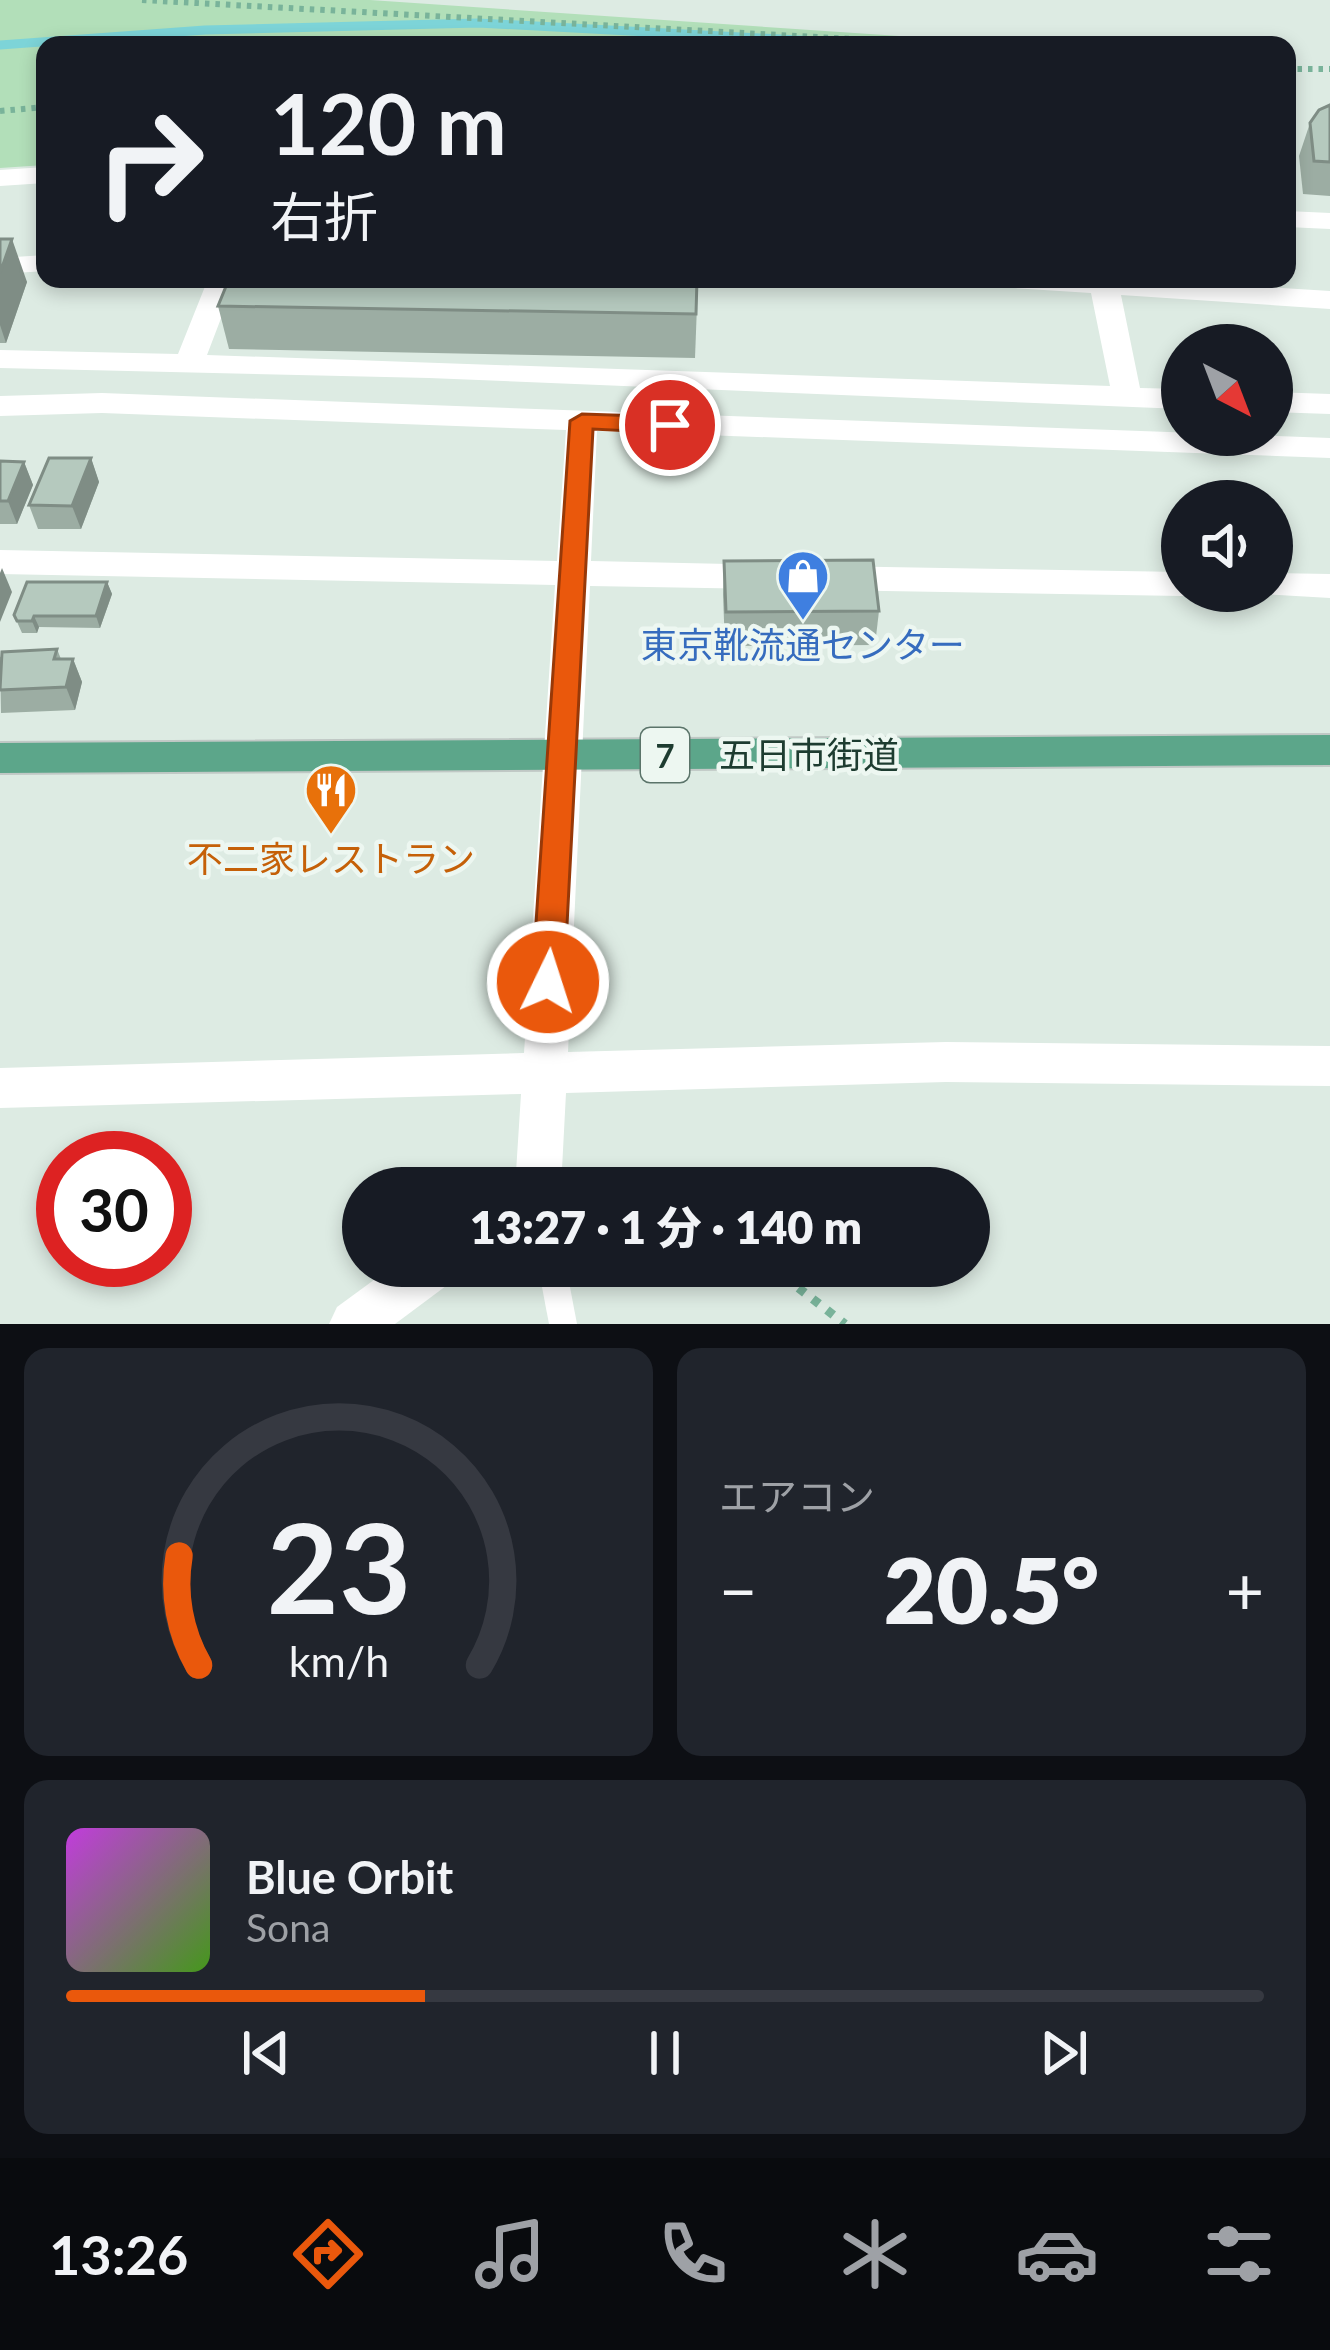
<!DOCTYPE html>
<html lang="ja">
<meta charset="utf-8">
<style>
body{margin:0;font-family:Lato,"Noto Sans JP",sans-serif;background:#20242c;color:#f1f3f6;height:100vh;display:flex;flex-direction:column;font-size:45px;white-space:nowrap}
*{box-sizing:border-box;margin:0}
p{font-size:39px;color:#9ea1a6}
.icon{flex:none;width:66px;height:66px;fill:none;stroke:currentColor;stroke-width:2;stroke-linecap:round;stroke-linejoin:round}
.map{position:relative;height:1324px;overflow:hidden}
.side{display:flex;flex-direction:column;gap:24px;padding:24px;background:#0d0f14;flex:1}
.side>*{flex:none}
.banner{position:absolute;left:36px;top:36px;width:1260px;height:252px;border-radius:24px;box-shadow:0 6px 18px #0003;background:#171b24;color:#f1f3f6;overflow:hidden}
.needle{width:78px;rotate:138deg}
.tools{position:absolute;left:1161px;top:324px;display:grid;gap:24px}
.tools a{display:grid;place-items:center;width:132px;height:132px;border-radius:50%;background:#171b24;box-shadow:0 6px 18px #0003;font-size:60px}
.speed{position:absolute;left:36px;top:1131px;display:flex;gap:24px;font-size:60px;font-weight:700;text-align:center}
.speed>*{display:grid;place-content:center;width:156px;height:156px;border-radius:50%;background:#171b24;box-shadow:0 6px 18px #0003;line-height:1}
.speed .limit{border:18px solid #d22;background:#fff;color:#111}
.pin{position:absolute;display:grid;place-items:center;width:102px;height:102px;color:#fff;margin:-51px;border:6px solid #fff;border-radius:50%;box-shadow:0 3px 12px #0007}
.me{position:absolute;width:132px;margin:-66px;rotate:4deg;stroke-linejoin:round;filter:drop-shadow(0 0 9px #0008)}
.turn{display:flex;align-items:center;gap:42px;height:252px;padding:0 36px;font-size:54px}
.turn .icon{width:156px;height:156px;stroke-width:2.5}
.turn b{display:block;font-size:84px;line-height:102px}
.big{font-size:90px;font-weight:800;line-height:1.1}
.side .widget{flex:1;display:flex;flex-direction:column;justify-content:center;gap:18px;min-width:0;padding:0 42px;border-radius:24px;background:#20242c}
.side .dial{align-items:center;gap:0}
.dial svg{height:312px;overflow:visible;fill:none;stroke:#363941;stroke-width:7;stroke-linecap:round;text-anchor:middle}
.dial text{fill:#f1f3f6;stroke:none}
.song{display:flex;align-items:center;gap:36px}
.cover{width:144px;height:144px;border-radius:18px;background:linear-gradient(135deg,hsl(290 70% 55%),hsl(100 70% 35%))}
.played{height:12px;border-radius:6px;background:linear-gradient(90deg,#ea580c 30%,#363941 30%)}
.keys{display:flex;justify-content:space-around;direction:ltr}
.heat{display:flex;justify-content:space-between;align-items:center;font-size:66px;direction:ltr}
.side .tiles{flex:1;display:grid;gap:24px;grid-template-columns:1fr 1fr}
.widget:last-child{grid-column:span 2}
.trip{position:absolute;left:342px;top:1167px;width:648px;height:120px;border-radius:60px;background:#171b24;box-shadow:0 6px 18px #0003;font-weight:800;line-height:120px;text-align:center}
.dock{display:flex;height:192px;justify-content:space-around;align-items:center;background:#090b0e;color:#9ea1a6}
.dock .icon{width:84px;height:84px}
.dock .current{color:#ea580c}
.dock b{font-size:54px;color:#f1f3f6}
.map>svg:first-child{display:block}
.green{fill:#b2dfb9}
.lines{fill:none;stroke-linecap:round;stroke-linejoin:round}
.stream{stroke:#7dd4d8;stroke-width:9}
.primary-casing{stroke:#c0c8c5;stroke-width:4}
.path-far1{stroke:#79b39a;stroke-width:6;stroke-dasharray:4.5 6;stroke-linecap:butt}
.path{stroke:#79b39a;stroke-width:9;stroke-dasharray:8 10;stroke-linecap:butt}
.lane{fill:#fff;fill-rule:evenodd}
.street{fill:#fff;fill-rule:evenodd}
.primary{fill:#5ca68a;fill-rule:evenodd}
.wall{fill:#9cada3}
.shaded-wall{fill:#7f8d85}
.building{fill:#b5c9be;stroke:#7f8d85;stroke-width:3}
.route{fill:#ea580c;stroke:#983908;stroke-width:3}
.labels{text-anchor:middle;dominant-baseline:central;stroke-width:9;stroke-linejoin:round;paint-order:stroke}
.shield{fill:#edf7f1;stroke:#5b746a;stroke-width:3}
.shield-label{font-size:33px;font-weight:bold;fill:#1d3c30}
.shop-label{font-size:36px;fill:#366cbe;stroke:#edf7f1}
.street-label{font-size:36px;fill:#1d3c30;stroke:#edf7f1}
.food-label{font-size:36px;fill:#c56008;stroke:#edf7f1}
</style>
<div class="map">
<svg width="1330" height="1324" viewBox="0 0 1330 1324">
<rect width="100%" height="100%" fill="#ddebe3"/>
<!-- green -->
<path class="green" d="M 0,0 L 370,0 L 1032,45 L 45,45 L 45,165 L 0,168 Z"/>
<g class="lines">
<!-- stream -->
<path class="stream" d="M 0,45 L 205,30 L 478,23 L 892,45"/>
<!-- primary casing -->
<g class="primary-casing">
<path id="primary" d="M 1330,735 L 1330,765 L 0,773 L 0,743 Z"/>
</g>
<!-- path-far1 -->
<g class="path-far1">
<path d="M 142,0 L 961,45"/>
<path d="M 1287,69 L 1330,69"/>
<path d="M 0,111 L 45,107"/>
</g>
<!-- path -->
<path class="path" d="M 770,1266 L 845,1324"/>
<!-- lane -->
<path class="lane" d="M 538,1266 L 566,1266 L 577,1324 L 549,1324 Z"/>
<!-- street -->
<g class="street">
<path d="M 45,167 L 45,183 L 0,186 L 0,170 Z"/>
<path d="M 1287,211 L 1330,213 L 1330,229 L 1287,227 Z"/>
<path d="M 45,255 L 45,271 L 0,274 L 0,258 Z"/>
<path d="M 208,279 L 236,279 L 207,355 L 1110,386 L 1091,293 L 1014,288 L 1000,279 L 1143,279 L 1330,291 L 1330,309 L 1121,295 L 1140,388 L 1182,389 L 1182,409 L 429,378 L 0,368 L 0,350 L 178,354 Z"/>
<path d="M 1272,392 L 1330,394 L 1330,414 L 1272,412 Z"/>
<path d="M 102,393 L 1330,438 L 1330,458 L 597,431 L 591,561 L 770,565 L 787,577 L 770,589 L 590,586 L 568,1052 L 946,1042 L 1330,1046 L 1330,1086 L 946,1082 L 566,1093 L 561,1188 L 515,1188 L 521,1094 L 0,1108 L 0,1068 L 524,1053 L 555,585 L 0,574 L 0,550 L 557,561 L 566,430 L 102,413 L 0,416 L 0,396 Z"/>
<path d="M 826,566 L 1182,572 L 1182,591 L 1195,591 L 1182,596 L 826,590 L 809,578 Z"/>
<path d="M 1272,573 L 1330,574 L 1330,598 L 1260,594 L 1272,591 Z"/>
<path d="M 393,1266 L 457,1266 L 450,1283 L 395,1324 L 329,1324 L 337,1307 Z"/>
</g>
<!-- primary -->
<use href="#primary" class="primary"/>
</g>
<!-- wall -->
<g class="wall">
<path d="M 1330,105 L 1330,196 L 1303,194 L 1299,156 L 1310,123 Z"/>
<path d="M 0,239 L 27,282 L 6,343 L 0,343 Z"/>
<path d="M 698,279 L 695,358 L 229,349 L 218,306 Z"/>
<path d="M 91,458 L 99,482 L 81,529 L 38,529 L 29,505 Z"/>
<path d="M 0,461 L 24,462 L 33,485 L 17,524 L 0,524 Z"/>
<path d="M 724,561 L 879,611 L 875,645 L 725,646 L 723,595 Z"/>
<path d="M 107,582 L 112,594 L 100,628 L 39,627 L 37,633 L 22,633 L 14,615 Z"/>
<path d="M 57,649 L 61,659 L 73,659 L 82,682 L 75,710 L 1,713 L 0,657 Z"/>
</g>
<!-- shaded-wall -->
<g class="shaded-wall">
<path d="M 12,239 L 27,282 L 6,343 L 0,325 L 0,273 Z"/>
<path d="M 91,458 L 99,482 L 81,529 L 72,506 Z"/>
<path d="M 24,462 L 33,485 L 17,524 L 8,501 Z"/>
<path d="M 2,568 L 12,592 L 0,622 L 0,573 Z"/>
<path d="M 107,582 L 112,594 L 100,628 L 96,616 Z"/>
<path d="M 34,616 L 39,627 L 37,633 L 32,621 Z"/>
<path d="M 73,659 L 82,682 L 75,710 L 66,687 Z"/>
</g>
<!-- building -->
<g class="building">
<path d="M 1330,105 L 1330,162 L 1314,161 L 1310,123 L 1319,110 Z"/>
<path d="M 0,239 L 12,239 L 0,273 Z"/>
<path d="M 229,279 L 697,279 L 696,314 L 218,306 Z"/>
<path d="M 49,458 L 91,458 L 72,506 L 29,505 Z"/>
<path d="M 0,461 L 24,462 L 8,501 L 0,501 Z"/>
<path d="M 873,560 L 879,611 L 726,612 L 724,561 Z"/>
<path d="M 27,582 L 107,582 L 96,616 L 34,616 L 32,621 L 17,621 L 14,615 Z"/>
<path d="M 57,649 L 54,659 L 73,659 L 66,687 L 0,690 L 2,652 Z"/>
</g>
<!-- route -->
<path class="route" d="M 582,414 L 670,417 L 682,425 L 670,433 L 593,429 L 564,982 L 560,992 L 537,992 L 532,982 L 570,421 Z"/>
<!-- icons -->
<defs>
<g id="shop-pin" transform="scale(2.7)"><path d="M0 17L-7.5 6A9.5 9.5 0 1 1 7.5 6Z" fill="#3f7fe0" stroke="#edf7f1"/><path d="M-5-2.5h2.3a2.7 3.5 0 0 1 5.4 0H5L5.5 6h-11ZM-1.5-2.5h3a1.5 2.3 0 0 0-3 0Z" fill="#fff"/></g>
<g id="restaurant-pin" transform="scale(2.7)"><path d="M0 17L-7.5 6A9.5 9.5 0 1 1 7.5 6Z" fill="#e8710a" stroke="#edf7f1"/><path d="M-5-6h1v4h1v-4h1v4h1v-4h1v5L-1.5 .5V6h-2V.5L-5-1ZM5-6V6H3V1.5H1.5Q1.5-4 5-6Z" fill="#fff"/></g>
</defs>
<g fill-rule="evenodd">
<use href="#shop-pin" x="803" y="576"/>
<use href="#restaurant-pin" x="331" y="790"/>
</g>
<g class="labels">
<!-- shield labels -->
<rect class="shield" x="641" y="728" width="48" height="54" rx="9"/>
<g class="shield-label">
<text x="665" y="755">7</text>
</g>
<!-- shop labels -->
<g class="shop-label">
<text x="803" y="644">東京靴流通センター</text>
</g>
<!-- street labels -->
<g class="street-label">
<text x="809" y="754">五日市街道</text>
</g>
<!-- food labels -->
<g class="food-label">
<text x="331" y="858">不二家レストラン</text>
</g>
</g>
</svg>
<div class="tools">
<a><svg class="needle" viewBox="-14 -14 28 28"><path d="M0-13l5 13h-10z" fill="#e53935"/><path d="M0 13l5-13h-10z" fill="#9ea1a6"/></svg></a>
<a><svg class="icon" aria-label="sound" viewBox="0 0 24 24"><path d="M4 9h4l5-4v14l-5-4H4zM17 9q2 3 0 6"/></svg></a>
</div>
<div class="speed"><div class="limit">30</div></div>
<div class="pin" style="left:670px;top:425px;background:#d93025"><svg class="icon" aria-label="arrive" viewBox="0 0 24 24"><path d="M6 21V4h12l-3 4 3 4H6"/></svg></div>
<svg class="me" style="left:548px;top:982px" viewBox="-20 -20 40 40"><circle r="17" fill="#ea580c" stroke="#fff" stroke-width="3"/><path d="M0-11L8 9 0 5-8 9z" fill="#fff"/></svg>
<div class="trip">13:27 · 1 分 · 140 m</div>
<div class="banner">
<div class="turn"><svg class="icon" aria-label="right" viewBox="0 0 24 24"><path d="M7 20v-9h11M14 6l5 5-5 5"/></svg><div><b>120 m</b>右折</div></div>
</div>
</div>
<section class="side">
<div class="tiles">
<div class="widget dial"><svg viewBox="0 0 100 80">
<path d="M14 69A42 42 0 1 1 86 69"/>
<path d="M14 69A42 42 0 0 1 9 41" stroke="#ea580c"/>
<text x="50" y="56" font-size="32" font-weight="700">23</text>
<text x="50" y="72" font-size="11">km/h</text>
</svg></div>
<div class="widget"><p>エアコン</p>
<div class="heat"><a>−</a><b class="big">20.5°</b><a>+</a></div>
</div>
<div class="widget">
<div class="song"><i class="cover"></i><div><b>Blue Orbit</b><p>Sona</p></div></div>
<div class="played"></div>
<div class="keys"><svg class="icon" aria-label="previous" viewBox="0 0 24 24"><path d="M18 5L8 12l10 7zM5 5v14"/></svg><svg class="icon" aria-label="pause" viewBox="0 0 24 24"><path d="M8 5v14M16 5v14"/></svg><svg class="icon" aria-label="next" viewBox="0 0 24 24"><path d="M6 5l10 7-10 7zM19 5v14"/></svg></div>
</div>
</div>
</section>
<nav class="dock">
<b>13:26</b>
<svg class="icon current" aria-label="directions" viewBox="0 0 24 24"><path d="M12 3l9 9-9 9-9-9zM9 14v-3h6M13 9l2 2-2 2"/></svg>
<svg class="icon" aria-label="music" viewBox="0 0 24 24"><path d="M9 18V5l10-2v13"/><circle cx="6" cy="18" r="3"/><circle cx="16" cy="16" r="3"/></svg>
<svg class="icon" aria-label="phone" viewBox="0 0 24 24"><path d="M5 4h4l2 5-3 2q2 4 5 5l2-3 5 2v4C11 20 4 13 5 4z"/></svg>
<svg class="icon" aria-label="climate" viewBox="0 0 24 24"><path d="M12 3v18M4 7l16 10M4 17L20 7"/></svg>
<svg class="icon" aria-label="car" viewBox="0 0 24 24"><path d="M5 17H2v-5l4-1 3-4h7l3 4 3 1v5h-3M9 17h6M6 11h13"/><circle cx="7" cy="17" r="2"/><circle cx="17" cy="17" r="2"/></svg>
<svg class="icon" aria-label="filters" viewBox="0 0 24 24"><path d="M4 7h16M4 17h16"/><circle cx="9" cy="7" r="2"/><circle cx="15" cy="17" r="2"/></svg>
</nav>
